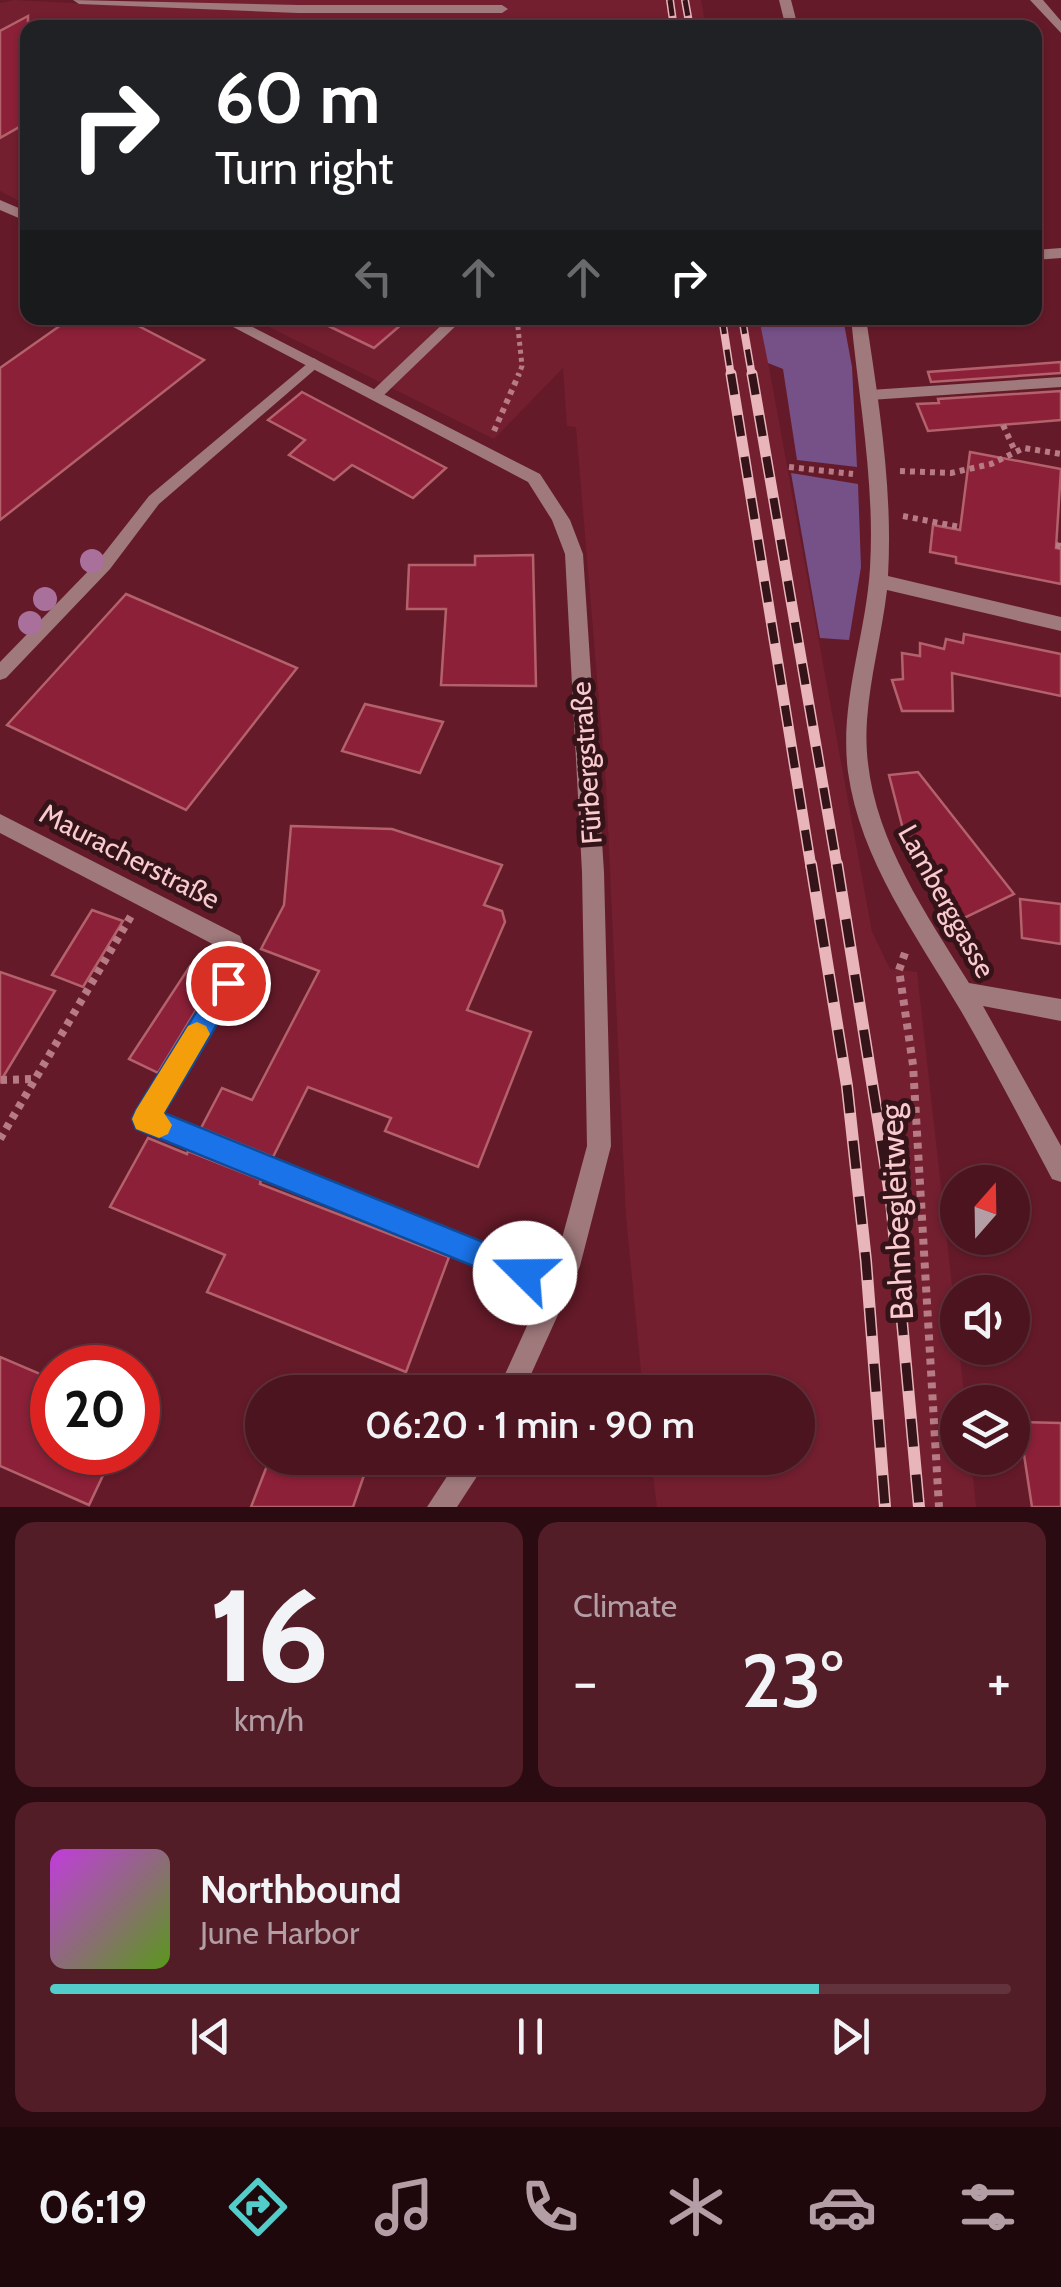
<!DOCTYPE html>
<meta charset="utf-8">
<style>
body{margin:0;font-family:Cabin,sans-serif;background:#531d28;color:#f1f3f6;height:100vh;display:flex;flex-direction:column;font-size:38px;white-space:nowrap}
*{box-sizing:border-box;margin:0}
p{font-size:32px;color:#b29ea4}
.icon{flex:none;width:55px;height:55px;fill:none;stroke:currentColor;stroke-width:2;stroke-linecap:round;stroke-linejoin:round}
.map{position:relative;height:1507px;overflow:hidden}
.drawer{display:flex;flex-direction:column;gap:15px;padding:15px;background:#2a0b11;flex:1}
.drawer>*{flex:none}
.guide{position:absolute;left:20px;top:20px;width:1022px;height:305px;border-radius:20px;box-shadow:0 2px 8px #0004,0 0 0 2px #63333d;background:#202124;color:#fff;overflow:hidden}
.needle{width:65px;rotate:20deg}
.buttons{position:absolute;left:940px;top:1165px;display:grid;gap:20px}
.buttons a{display:grid;place-items:center;width:90px;height:90px;border-radius:50%;background:#4c141f;box-shadow:0 2px 8px #0004,0 0 0 2px #63333d;font-size:50px}
.speed{position:absolute;left:30px;top:1345px;display:flex;gap:20px;font-size:50px;font-weight:700;text-align:center}
.speed>*{display:grid;place-content:center;width:130px;height:130px;border-radius:50%;background:#4c141f;box-shadow:0 2px 8px #0004,0 0 0 2px #63333d;line-height:1}
.speed .limit{border:15px solid #d22;background:#fff;color:#111}
.pin{position:absolute;display:grid;place-items:center;width:85px;height:85px;color:#fff;margin:-42px;border:5px solid #fff;border-radius:50%;box-shadow:0 2px 10px #0007}
.me{position:absolute;width:110px;margin:-55px;rotate:292deg;stroke-linejoin:round;filter:drop-shadow(0 0 8px #0008)}
.turn{display:flex;align-items:center;gap:35px;height:210px;padding:0 30px;font-size:45px}
.turn .icon{width:130px;height:130px;stroke-width:2.5}
.turn b{display:block;font-size:70px;line-height:85px}
.lanes{display:flex;align-items:center;height:95px;padding:0 30px;background:#0003;justify-content:center;gap:50px;direction:ltr}
.lanes .off{opacity:.35}
.big{font-size:75px;font-weight:600;line-height:1.1}
.drawer .card{flex:1;display:flex;flex-direction:column;justify-content:center;gap:15px;min-width:0;padding:0 35px;border-radius:20px;background:#531d28}
.drawer .dial{align-items:center;gap:0}
.dial b{font-size:130px;line-height:1}
.song{display:flex;align-items:center;gap:30px}
.cover{width:120px;height:120px;border-radius:15px;background:linear-gradient(135deg,hsl(290 70% 55%),hsl(90 70% 35%))}
.played{height:10px;border-radius:5px;background:linear-gradient(90deg,#53cdca 80%,#63333d 80%)}
.keys{display:flex;justify-content:space-around;direction:ltr}
.heat{display:flex;justify-content:space-between;align-items:center;font-size:55px;direction:ltr}
.drawer .tiles{flex:1;display:grid;gap:15px;grid-template-columns:1fr 1fr}
.card:last-child{grid-column:span 2}
.trip{position:absolute;left:245px;top:1375px;width:570px;height:100px;border-radius:50px;background:#4c141f;box-shadow:0 2px 8px #0004,0 0 0 2px #63333d;font-weight:600;line-height:100px;text-align:center}
.tabs{display:flex;height:160px;justify-content:space-around;align-items:center;background:#1e080c;color:#b29ea4}
.tabs .icon{width:70px;height:70px}
.tabs .current{color:#53cdca}
.tabs b{font-size:45px;color:#f1f3f6}
.map>svg:first-child{display:block}
.built{fill:#731f30}
.green{fill:#755188}
.building{fill:#8c2038;stroke:#b3616b;stroke-width:2.5}
.lines{fill:none;stroke-linecap:round;stroke-linejoin:round}
.path-far2{stroke:#b67b84;stroke-width:5;stroke-dasharray:4 4;stroke-linecap:butt}
.path-far1{stroke:#b67b84;stroke-width:6;stroke-dasharray:5 5;stroke-linecap:butt}
.path{stroke:#b67b84;stroke-width:8;stroke-dasharray:6 6;stroke-linecap:butt}
.lane{fill:#9f797c;fill-rule:evenodd}
.street{fill:#9f797c;fill-rule:evenodd}
.rail-far2-casing{stroke:#e7b5ba;stroke-width:8}
.rail-far1-casing{stroke:#e7b5ba;stroke-width:11}
.rail-casing{stroke:#e7b5ba;stroke-width:12}
.rail-far2{stroke:#351419;stroke-width:5;stroke-dasharray:16;stroke-linecap:butt}
.rail-far1{stroke:#351419;stroke-width:8;stroke-dasharray:21;stroke-linecap:butt}
.rail{stroke:#351419;stroke-width:9;stroke-dasharray:28;stroke-linecap:butt}
.tree{fill:#a9709c}
.route{fill:#1a73e8;stroke:#114b97;stroke-width:2.5}
.slow{fill:#f59e0b}
.labels{text-anchor:middle;dominant-baseline:central;stroke-width:10;stroke-linejoin:round;paint-order:stroke}
.street-label{font-size:28px;fill:#f9cace;stroke:#351419}
.near-street-label{font-size:32px;fill:#f9cace;stroke:#351419}
</style>
<div class="map">
<svg width="1061" height="1507" viewBox="0 0 1061 1507">
<rect width="100%" height="100%" fill="#651a29"/>
<!-- built -->
<g class="built">
<path d="M 14,0 L 147,7 L 150,0 L 701,0 L 706,27 L 28,28 L 27,205 L 0,191 L 0,3 Z"/>
<path d="M 251,318 L 760,318 L 872,932 L 890,969 L 917,972 L 965,1402 L 958,1402 L 958,1458 L 971,1458 L 976,1507 L 657,1507 L 651,1458 L 798,1458 L 798,1392 L 643,1392 L 626,1216 L 606,784 L 576,427 L 567,426 L 563,368 L 494,439 Z"/>
</g>
<!-- green -->
<g class="green">
<path d="M 759,318 L 843,318 L 852,367 L 857,467 L 797,460 L 783,369 L 768,363 Z"/>
<path d="M 791,473 L 858,484 L 861,567 L 849,640 L 820,638 Z"/>
</g>
<!-- building -->
<g class="building">
<path d="M 28,16 L 28,122 L 0,138 L 0,31 Z"/>
<path d="M 71,318 L 123,318 L 204,360 L 0,520 L 0,368 Z"/>
<path d="M 312,318 L 409,318 L 374,348 Z"/>
<path d="M 1061,362 L 1061,373 L 931,382 L 928,372 Z"/>
<path d="M 1061,391 L 1061,420 L 928,431 L 917,404 L 939,403 L 938,399 Z"/>
<path d="M 302,392 L 446,468 L 413,498 L 352,465 L 334,480 L 289,455 L 305,440 L 268,420 Z"/>
<path d="M 970,452 L 1061,469 L 1056,548 L 1061,549 L 1061,584 L 956,563 L 956,557 L 930,552 L 933,525 L 960,530 Z"/>
<path d="M 533,555 L 536,686 L 441,685 L 446,609 L 407,609 L 409,565 L 475,565 L 475,556 Z"/>
<path d="M 126,594 L 297,668 L 186,810 L 7,725 Z"/>
<path d="M 964,634 L 1061,654 L 1061,696 L 952,673 L 953,711 L 902,711 L 892,680 L 903,679 L 902,653 L 920,656 L 920,643 L 944,649 L 946,639 L 963,643 Z"/>
<path d="M 365,704 L 443,722 L 420,773 L 342,751 Z"/>
<path d="M 918,772 L 1014,894 L 958,921 L 928,883 L 938,880 L 905,837 L 889,775 Z"/>
<path d="M 291,826 L 392,829 L 502,865 L 484,905 L 502,911 L 505,922 L 467,1010 L 531,1032 L 478,1167 L 385,1131 L 391,1118 L 308,1087 L 273,1157 L 201,1128 L 222,1088 L 252,1100 L 319,971 L 261,949 L 284,905 Z"/>
<path d="M 1020,899 L 1061,904 L 1061,944 L 1022,938 Z"/>
<path d="M 92,910 L 123,921 L 83,987 L 52,975 Z"/>
<path d="M 190,966 L 216,977 L 158,1073 L 129,1059 Z"/>
<path d="M 0,972 L 55,991 L 0,1082 Z"/>
<path d="M 148,1138 L 187,1154 L 188,1151 L 261,1180 L 260,1184 L 449,1257 L 406,1372 L 207,1292 L 225,1255 L 110,1207 Z"/>
<path d="M 0,1357 L 52,1379 L 52,1452 L 114,1452 L 89,1505 L 0,1466 Z"/>
<path d="M 1019,1422 L 1061,1423 L 1061,1507 L 1032,1507 Z"/>
<path d="M 270,1458 L 370,1458 L 353,1507 L 251,1507 Z"/>
</g>
<g class="lines">
<!-- path-far2 -->
<path class="path-far2" d="M 517,318 L 522,366 L 518,376"/>
<!-- path-far1 -->
<g class="path-far1">
<path d="M 1003,425 L 1015,451"/>
<path d="M 494,431 L 519,374"/>
<path d="M 789,467 L 853,474"/>
<path d="M 900,471 L 951,473 L 991,464 L 1024,448 L 1061,454"/>
<path d="M 903,516 L 960,527"/>
<path d="M 1056,545 L 1061,546"/>
</g>
<!-- path -->
<g class="path">
<path d="M 905,953 L 899,970 L 913,1065 L 939,1507"/>
<path d="M 1,1080 L 34,1079"/>
<path d="M 0,1139 L 131,916"/>
</g>
<!-- lane -->
<g class="lane">
<path d="M 449,318 L 464,318 L 381,398 L 371,398 L 371,392 Z"/>
<path d="M 314,358 L 321,363 L 319,366 L 159,504 L 110,569 L 6,678 L 0,680 L 0,662 L 98,561 L 149,496 Z"/>
<path d="M 1061,377 L 1061,387 L 870,400 L 863,395 L 870,390 Z"/>
<path d="M 228,974 L 235,977 L 238,983 L 235,989 L 159,1115 L 567,1279 L 570,1287 L 567,1295 L 559,1298 L 138,1126 L 135,1119 L 138,1112 L 221,977 Z"/>
</g>
<!-- street -->
<g class="street">
<path d="M 73,0 L 298,5 L 502,5 L 508,9 L 502,13 L 298,13 L 79,4 Z"/>
<path d="M 779,0 L 791,0 L 797,23 L 830,24 L 836,28 L 786,28 Z"/>
<path d="M 1030,0 L 1043,0 L 1061,21 L 1061,33 Z"/>
<path d="M 0,200 L 28,212 L 28,222 L 0,210 Z"/>
<path d="M 1061,248 L 1061,258 L 1035,260 L 1035,250 Z"/>
<path d="M 216,318 L 235,318 L 540,474 L 570,520 L 583,554 L 604,872 L 611,1146 L 580,1266 L 523,1392 L 497,1392 L 555,1264 L 587,1146 L 582,872 L 565,554 L 552,520 L 528,482 Z"/>
<path d="M 851,318 L 866,318 C 879,404 893,489 888,576 L 1061,617 L 1061,631 L 887,590 C 882,633 870,676 867,720 C 860,820 919,902 969,983 L 1061,999 L 1061,1021 L 983,1006 L 1061,1146 L 1061,1182 L 1052,1179 C 1022,1123 993,1066 961,1011 C 917,936 860,860 848,772 C 839,703 866,636 870,568 C 875,483 859,401 851,318 Z"/>
<path d="M 0,814 L 240,936 L 243,943 L 240,950 L 232,953 L 224,950 L 0,833 Z"/>
<path d="M 459,1458 L 489,1458 L 457,1507 L 427,1507 Z"/>
</g>
<!-- rail-far2 casing -->
<g class="rail-far2-casing">
<g id="rail-far2">
<path d="M 670,0 L 674,28"/>
<path d="M 685,0 L 690,28"/>
<path d="M 722,318 L 731,376"/>
<path d="M 742,318 L 752,376"/>
</g>
</g>
<!-- rail-far1 casing -->
<g class="rail-far1-casing">
<g id="rail-far1">
<path d="M 731,374 L 811,867"/>
<path d="M 752,374 L 837,867"/>
</g>
</g>
<!-- rail casing -->
<g class="rail-casing">
<g id="rail">
<path d="M 811,864 L 847,1086 L 866,1261 L 885,1507"/>
<path d="M 837,864 L 891,1201 L 919,1507"/>
</g>
</g>
<!-- rail-far2 -->
<use href="#rail-far2" class="rail-far2"/>
<!-- rail-far1 -->
<use href="#rail-far1" class="rail-far1"/>
<!-- rail -->
<use href="#rail" class="rail"/>
</g>
<!-- trees -->
<g class="tree">
<circle cx="92" cy="561" r="12"/>
<circle cx="45" cy="599" r="12"/>
<circle cx="30" cy="623" r="12"/>
</g>
<!-- route -->
<path class="route" d="M 228,971 L 237,975 L 240,983 L 237,991 L 164,1113 L 535,1263 L 539,1273 L 535,1283 L 525,1287 L 136,1129 L 132,1119 L 136,1110 L 219,975 Z"/>
<!-- slow -->
<path class="slow" d="M 197,1022 L 206,1026 L 210,1034 L 164,1113 L 172,1125 L 168,1134 L 159,1138 L 136,1129 L 132,1119 L 136,1110 L 188,1026 Z"/>
<g class="labels">
<!-- street labels -->
<g class="street-label">
<text transform="translate(586 763) rotate(-94)">Fürbergstraße</text>
<text transform="translate(130 856) rotate(27)">Mauracherstraße</text>
<text transform="translate(947 901) rotate(61)">Lamberggasse</text>
</g>
<!-- near-street labels -->
<g class="near-street-label">
<text transform="translate(896 1212) rotate(-93)">Bahnbegleitweg</text>
</g>
</g>
</svg>
<div class="buttons">
<a><svg class="needle" viewBox="-14 -14 28 28"><path d="M0-13l5 13h-10z" fill="#e53935"/><path d="M0 13l5-13h-10z" fill="#b29ea4"/></svg></a>
<a><svg class="icon" aria-label="sound" viewBox="0 0 24 24"><path d="M4 9h4l5-4v14l-5-4H4zM17 9q2 3 0 6"/></svg></a>
<a><svg class="icon" aria-label="layers" viewBox="0 0 24 24"><path d="M12 4l9 5-9 5-9-5zM3 14l9 5 9-5"/></svg></a>
</div>
<div class="speed"><div class="limit">20</div></div>
<div class="pin" style="left:228px;top:983px;background:#d93025"><svg class="icon" aria-label="arrive" viewBox="0 0 24 24"><path d="M6 21V4h12l-3 4 3 4H6"/></svg></div>
<svg class="me" style="left:525px;top:1273px" viewBox="-20 -20 40 40"><circle r="19" fill="#fff"/><path d="M0-13L10 11 0 6-10 11z" fill="#1a73e8"/></svg>
<div class="trip">06:20 · 1 min · 90 m</div>
<div class="guide">
<div class="turn"><svg class="icon" aria-label="right" viewBox="0 0 24 24"><path d="M7 20v-9h11M14 6l5 5-5 5"/></svg><div><b>60 m</b>Turn right</div></div>
<div class="lanes"><svg class="icon off" aria-label="left" viewBox="0 0 24 24"><path d="M17 20v-9H6M10 6l-5 5 5 5"/></svg><svg class="icon off" aria-label="ahead" viewBox="0 0 24 24"><path d="M12 20V5M6 11l6-6 6 6"/></svg><svg class="icon off" aria-label="ahead" viewBox="0 0 24 24"><path d="M12 20V5M6 11l6-6 6 6"/></svg><svg class="icon" aria-label="right" viewBox="0 0 24 24"><path d="M7 20v-9h11M14 6l5 5-5 5"/></svg></div>
</div>
</div>
<section class="drawer">
<div class="tiles">
<div class="card dial"><b>16</b><p>km/h</p></div>
<div class="card"><p>Climate</p>
<div class="heat"><a>−</a><b class="big">23°</b><a>+</a></div>
</div>
<div class="card">
<div class="song"><i class="cover"></i><div><b>Northbound</b><p>June Harbor</p></div></div>
<div class="played"></div>
<div class="keys"><svg class="icon" aria-label="previous" viewBox="0 0 24 24"><path d="M18 5L8 12l10 7zM5 5v14"/></svg><svg class="icon" aria-label="pause" viewBox="0 0 24 24"><path d="M8 5v14M16 5v14"/></svg><svg class="icon" aria-label="next" viewBox="0 0 24 24"><path d="M6 5l10 7-10 7zM19 5v14"/></svg></div>
</div>
</div>
</section>
<nav class="tabs">
<b>06:19</b>
<svg class="icon current" aria-label="directions" viewBox="0 0 24 24"><path d="M12 3l9 9-9 9-9-9zM9 14v-3h6M13 9l2 2-2 2"/></svg>
<svg class="icon" aria-label="music" viewBox="0 0 24 24"><path d="M9 18V5l10-2v13"/><circle cx="6" cy="18" r="3"/><circle cx="16" cy="16" r="3"/></svg>
<svg class="icon" aria-label="phone" viewBox="0 0 24 24"><path d="M5 4h4l2 5-3 2q2 4 5 5l2-3 5 2v4C11 20 4 13 5 4z"/></svg>
<svg class="icon" aria-label="climate" viewBox="0 0 24 24"><path d="M12 3v18M4 7l16 10M4 17L20 7"/></svg>
<svg class="icon" aria-label="car" viewBox="0 0 24 24"><path d="M5 17H2v-5l4-1 3-4h7l3 4 3 1v5h-3M9 17h6M6 11h13"/><circle cx="7" cy="17" r="2"/><circle cx="17" cy="17" r="2"/></svg>
<svg class="icon" aria-label="filters" viewBox="0 0 24 24"><path d="M4 7h16M4 17h16"/><circle cx="9" cy="7" r="2"/><circle cx="15" cy="17" r="2"/></svg>
</nav>
